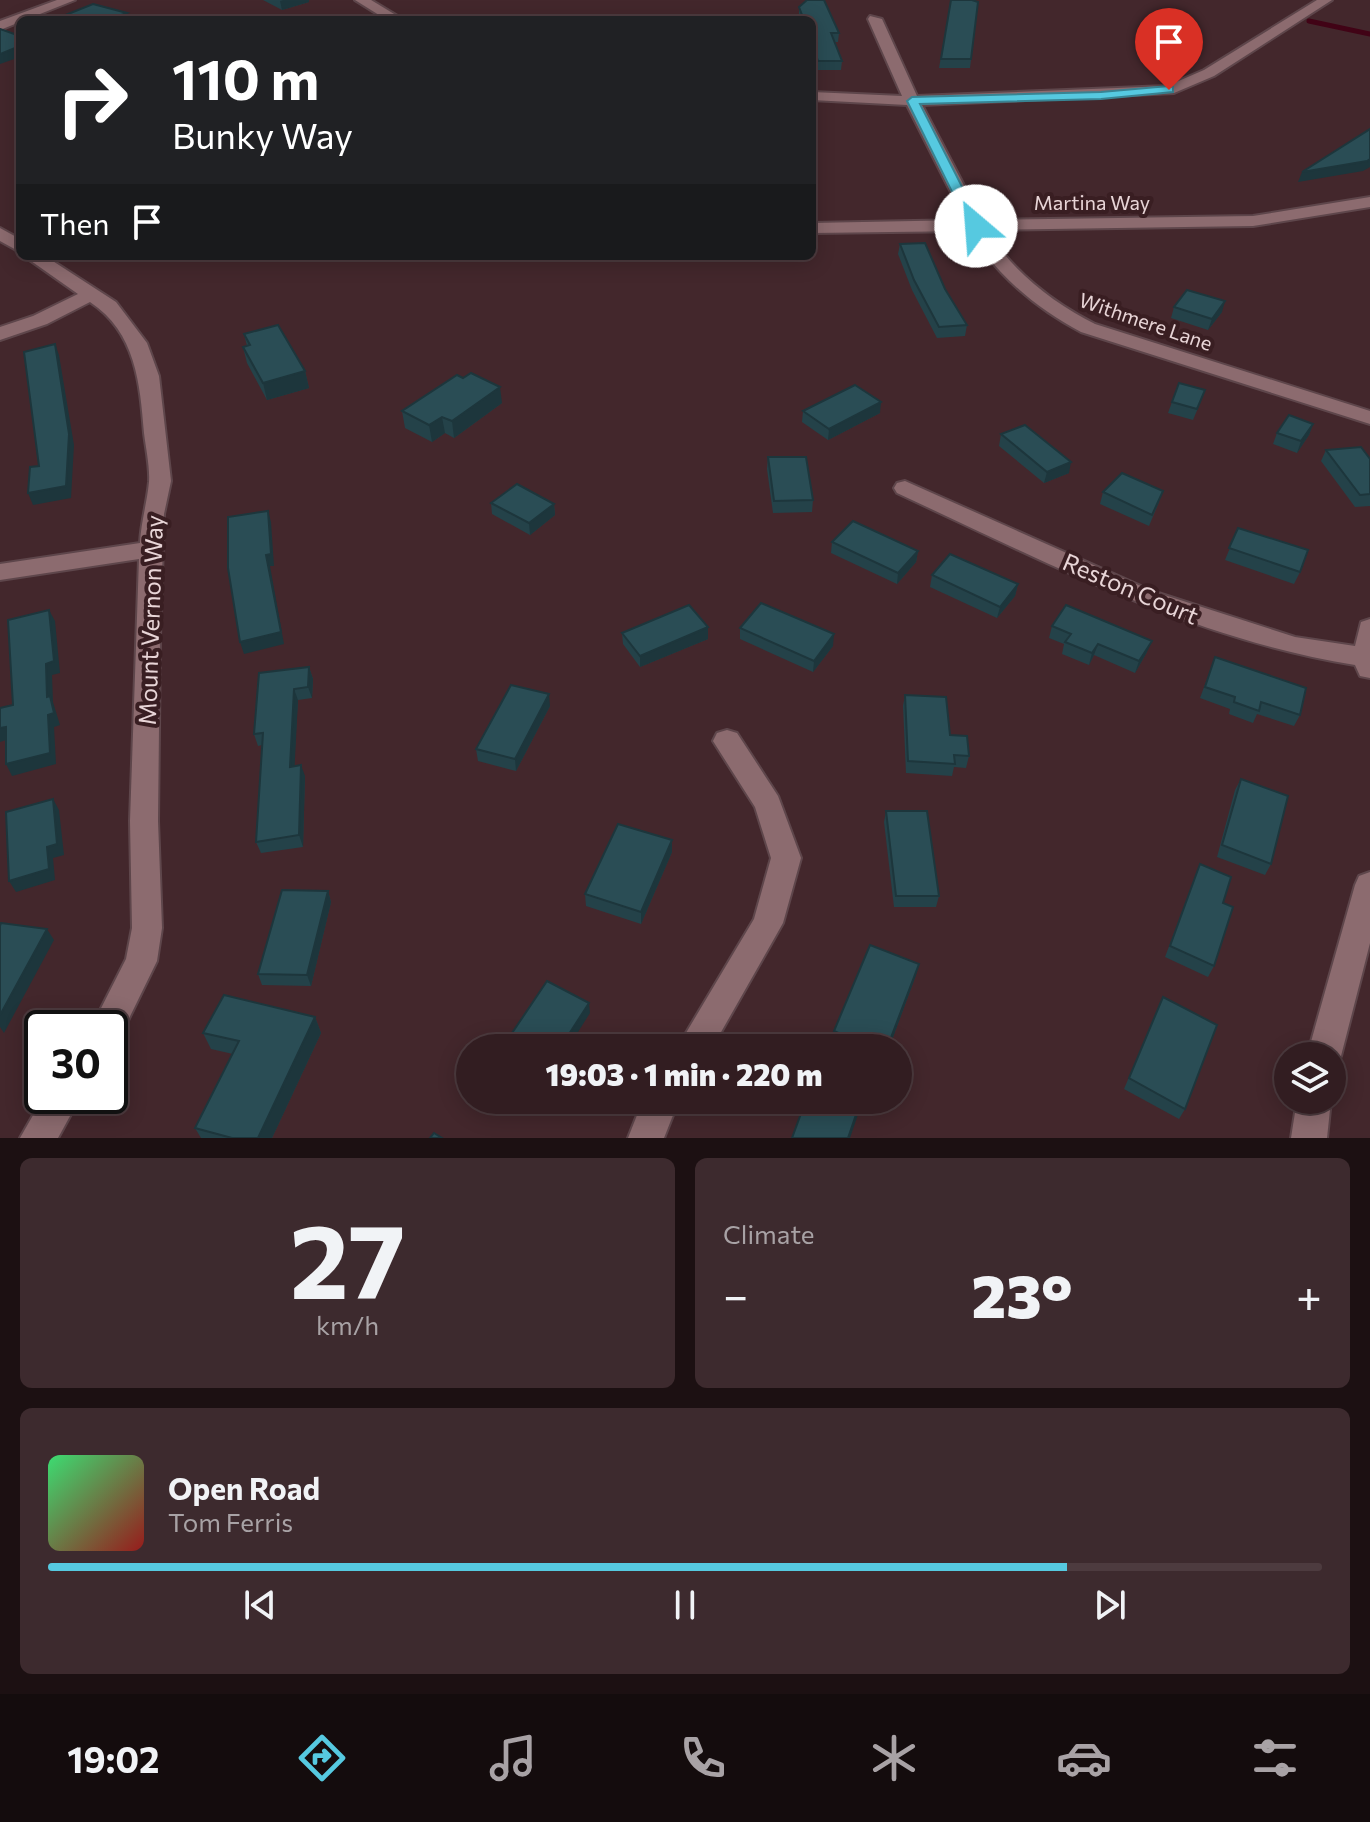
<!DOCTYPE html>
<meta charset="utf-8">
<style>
body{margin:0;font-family:Commissioner,sans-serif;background:#3d2a2e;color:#f1f3f6;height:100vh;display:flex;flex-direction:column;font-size:30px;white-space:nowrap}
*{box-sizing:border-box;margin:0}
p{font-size:26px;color:#a8a2a5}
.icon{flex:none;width:44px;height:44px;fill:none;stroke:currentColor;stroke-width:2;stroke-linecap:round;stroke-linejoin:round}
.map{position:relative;height:1138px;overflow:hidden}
.sheet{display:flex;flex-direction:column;gap:20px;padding:20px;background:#1c1012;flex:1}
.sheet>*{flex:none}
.top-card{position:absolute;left:16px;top:16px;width:800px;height:244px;border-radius:12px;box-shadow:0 4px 20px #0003,0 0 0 2px #4d3b3f;background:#202124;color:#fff;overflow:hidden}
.fabs{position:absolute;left:1274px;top:1042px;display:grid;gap:16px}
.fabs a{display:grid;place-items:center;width:72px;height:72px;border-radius:50%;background:#321d21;box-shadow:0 4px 20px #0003,0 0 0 2px #4d3b3f;font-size:40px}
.speed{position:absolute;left:24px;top:1010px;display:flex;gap:16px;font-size:40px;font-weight:700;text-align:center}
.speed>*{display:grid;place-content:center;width:104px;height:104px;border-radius:50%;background:#321d21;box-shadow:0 4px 20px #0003,0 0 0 2px #4d3b3f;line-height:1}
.speed .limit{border:4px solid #111;border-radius:12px;background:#fff;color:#111}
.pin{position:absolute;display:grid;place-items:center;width:68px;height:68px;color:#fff;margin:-82px -34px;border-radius:50% 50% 50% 0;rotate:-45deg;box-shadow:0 0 8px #0007}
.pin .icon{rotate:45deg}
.me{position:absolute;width:88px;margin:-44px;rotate:333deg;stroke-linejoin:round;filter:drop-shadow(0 0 6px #0008)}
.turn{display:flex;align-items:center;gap:28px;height:168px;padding:0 24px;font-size:36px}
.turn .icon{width:104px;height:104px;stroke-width:2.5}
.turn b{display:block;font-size:56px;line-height:68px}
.then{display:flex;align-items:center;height:76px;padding:0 24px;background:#0003;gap:16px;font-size:30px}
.big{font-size:60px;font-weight:800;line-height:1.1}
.sheet .card{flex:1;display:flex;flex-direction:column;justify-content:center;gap:12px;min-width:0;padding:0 28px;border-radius:12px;background:#3d2a2e}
.sheet .dial{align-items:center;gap:0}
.dial b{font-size:104px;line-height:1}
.song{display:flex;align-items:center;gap:24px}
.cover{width:96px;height:96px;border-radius:12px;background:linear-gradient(135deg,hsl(140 70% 55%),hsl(0 70% 35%))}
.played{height:8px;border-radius:4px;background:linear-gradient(90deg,#56c9e0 80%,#4d3b3f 80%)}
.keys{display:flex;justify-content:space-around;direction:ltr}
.heat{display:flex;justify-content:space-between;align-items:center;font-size:44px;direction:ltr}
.sheet .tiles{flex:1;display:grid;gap:20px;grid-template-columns:1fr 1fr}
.card:last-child{grid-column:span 2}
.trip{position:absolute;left:456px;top:1034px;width:456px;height:80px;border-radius:40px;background:#321d21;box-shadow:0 4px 20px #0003,0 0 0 2px #4d3b3f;font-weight:800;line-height:80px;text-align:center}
.tabs{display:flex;height:128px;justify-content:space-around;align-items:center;background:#140c0d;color:#a8a2a5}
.tabs .icon{width:56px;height:56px}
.tabs .current{color:#56c9e0}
.tabs b{font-size:36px;color:#f1f3f6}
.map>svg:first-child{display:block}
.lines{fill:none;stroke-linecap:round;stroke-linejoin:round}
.stream{stroke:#410316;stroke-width:5}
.minor-casing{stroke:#5e464b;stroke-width:4}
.minor{fill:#8c6b6f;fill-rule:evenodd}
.wall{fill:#244249}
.shaded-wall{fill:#1d363c}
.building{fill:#2a4d55;stroke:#1d363c;stroke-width:2}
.route{fill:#56c9e0;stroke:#388392;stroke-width:2}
.labels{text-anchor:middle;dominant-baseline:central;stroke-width:8;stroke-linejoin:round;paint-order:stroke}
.far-street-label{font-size:20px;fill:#e8d5d7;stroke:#391e22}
.street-label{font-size:24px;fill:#e8d5d7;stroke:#391e22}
</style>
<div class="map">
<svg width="1370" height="1138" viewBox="0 0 1370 1138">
<rect width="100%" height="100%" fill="#43272c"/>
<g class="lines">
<!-- stream -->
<path class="stream" d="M 1309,21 L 1370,34"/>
<!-- minor casing -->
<g class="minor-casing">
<g id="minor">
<path d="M 57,0 L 75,0 L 0,30 L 0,21 Z"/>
<path d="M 355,0 L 371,0 L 404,20 L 387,20 Z"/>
<path d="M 1317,0 L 1332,0 L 1214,76 L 1174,93 L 922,105 L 982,220 L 1253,216 L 1370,197 L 1370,207 L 1253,226 L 987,230 C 1011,270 1053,303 1095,324 L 1370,411 L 1370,424 L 1081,332 C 1037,309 995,274 970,231 L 812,233 L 812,223 L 965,220 L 907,105 L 812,100 L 812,92 L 902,96 L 868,19 L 870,16 L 882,19 L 917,96 L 1167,86 L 1204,70 Z"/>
<path d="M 0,228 L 20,239 L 20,252 L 0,241 Z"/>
<path d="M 24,256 L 45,256 L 116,302 L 147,343 L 159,376 L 171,481 L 164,514 L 160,636 L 158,821 L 162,928 L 157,961 L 119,1039 L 110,1042 L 110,1028 L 91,1028 L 126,959 L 132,928 L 130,821 L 139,559 L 0,580 L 0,564 L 140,543 C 141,522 147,503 149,482 C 150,467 146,449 144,433 C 140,384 136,332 90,302 L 47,324 L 0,340 L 0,327 L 33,316 L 78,294 Z"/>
<path d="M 905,481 L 1152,591 L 1295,637 L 1355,646 L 1361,622 L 1370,619 L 1370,678 L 1360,676 L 1355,665 C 1192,639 1046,562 897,493 L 894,488 L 897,483 Z"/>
<path d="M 727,730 L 737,733 L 778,796 L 801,858 L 783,923 L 712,1048 L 677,1048 L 754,919 L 771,858 L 755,807 L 713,741 L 717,733 Z"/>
<path d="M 1370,872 L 1370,943 L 1341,1056 L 1332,1069 L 1332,1056 L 1307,1056 L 1355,885 L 1359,876 Z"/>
<path d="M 44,1096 L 81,1096 L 58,1138 L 20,1138 Z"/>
<path d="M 643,1100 L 679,1100 L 664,1138 L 628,1138 Z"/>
<path d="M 1297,1100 L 1331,1100 L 1327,1138 L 1291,1138 Z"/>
</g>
</g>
<!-- minor -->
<use href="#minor" class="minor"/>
</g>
<!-- wall -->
<g class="wall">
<path d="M 263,0 L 309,0 L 309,2 L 282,10 Z"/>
<path d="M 951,0 L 978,2 L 970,68 L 939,68 Z"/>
<path d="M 799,7 L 839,33 L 838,42 L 835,42 L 842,61 L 841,70 L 818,70 L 812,54 L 812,20 L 800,20 L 799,16 Z"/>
<path d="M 900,244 L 945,289 L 967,325 L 965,336 L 937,338 L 912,290 L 898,254 Z"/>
<path d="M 1174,307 L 1222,312 L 1208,330 L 1171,318 Z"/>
<path d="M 244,334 L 305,371 L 309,388 L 267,400 L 247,363 L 243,347 L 247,346 Z"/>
<path d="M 1201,401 L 1193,420 L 1168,413 L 1172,402 Z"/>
<path d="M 502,403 L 454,438 L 445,433 L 432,442 L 405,428 L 402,411 Z"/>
<path d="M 803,411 L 880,413 L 828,440 L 802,422 Z"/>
<path d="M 1313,424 L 1309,435 L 1297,453 L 1273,444 L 1277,433 Z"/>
<path d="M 1001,434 L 1069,473 L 1044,483 L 999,446 Z"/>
<path d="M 1326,450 L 1370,459 L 1370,506 L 1355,507 L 1321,461 Z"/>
<path d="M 768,457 L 813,500 L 812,512 L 773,513 L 767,469 Z"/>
<path d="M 1103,492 L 1159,502 L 1149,526 L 1100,504 Z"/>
<path d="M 491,503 L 554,504 L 555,515 L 530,535 L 492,514 Z"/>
<path d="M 1238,528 L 1300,572 L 1294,584 L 1225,560 Z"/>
<path d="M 832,542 L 918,551 L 916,562 L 897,584 L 831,553 Z"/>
<path d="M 932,575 L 1018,584 L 1015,596 L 997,618 L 930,587 Z"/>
<path d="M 1052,626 L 1147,652 L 1135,673 L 1094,655 L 1089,665 L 1062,654 L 1064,644 L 1049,638 Z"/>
<path d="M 740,628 L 833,646 L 813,672 L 740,639 Z"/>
<path d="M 622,633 L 708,639 L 640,667 L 623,644 Z"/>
<path d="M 1215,657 L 1300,715 L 1294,726 L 1257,714 L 1253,723 L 1229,714 L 1230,709 L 1200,698 Z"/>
<path d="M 309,667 L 313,679 L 312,698 L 298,700 L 294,766 L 305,776 L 303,847 L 261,853 L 256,842 L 262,745 L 258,746 L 254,734 Z"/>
<path d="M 905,695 L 950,735 L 969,756 L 966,768 L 954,767 L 952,776 L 906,773 L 903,706 Z"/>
<path d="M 550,706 L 516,771 L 478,761 L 476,749 Z"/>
<path d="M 1241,779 L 1271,864 L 1265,875 L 1217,857 L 1235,790 Z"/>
<path d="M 886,811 L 939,896 L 936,907 L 894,907 L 884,822 Z"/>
<path d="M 672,840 L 672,852 L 641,924 L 586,906 L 585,894 Z"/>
<path d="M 1200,864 L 1223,903 L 1214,966 L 1208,977 L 1165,957 Z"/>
<path d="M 328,891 L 331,902 L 311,986 L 262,985 L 258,974 Z"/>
<path d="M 916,975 L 889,1048 L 846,1048 L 832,1042 L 834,1031 Z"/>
<path d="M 1163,997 L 1185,1109 L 1179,1119 L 1124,1089 Z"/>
<path d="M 315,1017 L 321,1033 L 272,1138 L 201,1138 L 195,1128 L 233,1054 L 211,1049 L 203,1033 Z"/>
</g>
<!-- shaded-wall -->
<g class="shaded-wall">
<path d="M 283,0 L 309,0 L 309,2 L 282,10 L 280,1 Z"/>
<path d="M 127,13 L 129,20 L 107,20 Z"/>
<path d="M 20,46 L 20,57 L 0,64 L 0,54 Z"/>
<path d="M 1370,159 L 1370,167 L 1363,171 L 1298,182 L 1302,172 Z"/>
<path d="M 1225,301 L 1222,312 L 1208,330 L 1212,319 Z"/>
<path d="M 55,344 L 59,355 L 74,445 L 71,498 L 33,505 L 28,493 L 66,486 Z"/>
<path d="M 305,371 L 309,388 L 267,400 L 263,383 Z"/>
<path d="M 500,387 L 502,403 L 454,438 L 452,421 Z"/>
<path d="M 881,402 L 880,413 L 828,440 L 829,429 Z"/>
<path d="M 442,417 L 445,433 L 432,442 L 429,425 Z"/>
<path d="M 1313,424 L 1309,435 L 1297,453 L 1301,441 Z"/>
<path d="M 1071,462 L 1069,473 L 1044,483 L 1047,472 Z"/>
<path d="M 554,504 L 555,515 L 530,535 L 529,523 Z"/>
<path d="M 268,511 L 271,522 L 274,566 L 270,566 L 284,644 L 244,654 L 240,642 L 266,555 Z"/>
<path d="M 918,551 L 916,562 L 897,584 L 898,573 Z"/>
<path d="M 1018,584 L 1015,596 L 997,618 L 1000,607 Z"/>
<path d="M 49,610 L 55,621 L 60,673 L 52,675 L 53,702 L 60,725 L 54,727 L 56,764 L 12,776 L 6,764 L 48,715 L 46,664 Z"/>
<path d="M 708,627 L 708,639 L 640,667 L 640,656 Z"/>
<path d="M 834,634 L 833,646 L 813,672 L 814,661 Z"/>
<path d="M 1152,641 L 1147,652 L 1135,673 L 1139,661 Z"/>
<path d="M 1098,644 L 1094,655 L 1089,665 L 1092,653 Z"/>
<path d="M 309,667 L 313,679 L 312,698 L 308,687 Z"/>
<path d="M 294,689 L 298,700 L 294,778 L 290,767 Z"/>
<path d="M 549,694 L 550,706 L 516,771 L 515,759 Z"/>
<path d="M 6,727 L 12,738 L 0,742 L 0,728 Z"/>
<path d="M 301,765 L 305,776 L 303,847 L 299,835 Z"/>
<path d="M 53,799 L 59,810 L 64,855 L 53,858 L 55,880 L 16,892 L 9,881 L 47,847 Z"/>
<path d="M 672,840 L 672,852 L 641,924 L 641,912 Z"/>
<path d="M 328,891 L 331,902 L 311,986 L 307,975 Z"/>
<path d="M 47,929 L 54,940 L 4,1033 L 0,1027 L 0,1015 Z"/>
<path d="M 919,964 L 916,975 L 889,1048 L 887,1048 Z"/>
<path d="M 589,1003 L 590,1013 L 568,1048 L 560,1048 Z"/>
<path d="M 315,1017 L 321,1033 L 272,1138 L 258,1138 Z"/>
<path d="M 861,1100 L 863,1100 L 850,1138 L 848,1138 Z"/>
</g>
<!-- building -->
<g class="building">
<path d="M 807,0 L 824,0 L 839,33 L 831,33 L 842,61 L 818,61 L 812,43 L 812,20 L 804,20 L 799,7 Z"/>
<path d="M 951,0 L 972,0 L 978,2 L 971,59 L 941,59 Z"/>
<path d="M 93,4 L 127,13 L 107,20 L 53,20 Z"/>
<path d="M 0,29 L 20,36 L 20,46 L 0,54 Z"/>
<path d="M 1370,129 L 1370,159 L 1367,161 L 1302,172 Z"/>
<path d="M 925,243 L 945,289 L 967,325 L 939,327 L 914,280 L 900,244 Z"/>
<path d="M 1187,290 L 1225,301 L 1212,319 L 1174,307 Z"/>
<path d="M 278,325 L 305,371 L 263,383 L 243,347 L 250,345 L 244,334 Z"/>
<path d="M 55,344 L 69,434 L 66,486 L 28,493 L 30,467 L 39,466 L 24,352 Z"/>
<path d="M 471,373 L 500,387 L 452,421 L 442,417 L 429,425 L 402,411 L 457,375 L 463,378 Z"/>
<path d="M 1179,383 L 1205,390 L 1197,409 L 1172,402 Z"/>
<path d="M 855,385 L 881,402 L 829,429 L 803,411 Z"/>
<path d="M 1289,415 L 1313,424 L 1301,441 L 1277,433 Z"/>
<path d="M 1025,425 L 1071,462 L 1047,472 L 1001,434 Z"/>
<path d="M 1361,447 L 1370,459 L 1370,494 L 1360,495 L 1326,450 Z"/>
<path d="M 768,457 L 806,457 L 813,500 L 774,501 Z"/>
<path d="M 1122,473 L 1163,491 L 1152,515 L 1103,492 Z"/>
<path d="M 517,484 L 554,504 L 529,523 L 491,503 Z"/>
<path d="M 268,511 L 271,554 L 266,555 L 281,632 L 240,642 L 228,568 L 228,517 Z"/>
<path d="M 853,521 L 918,551 L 898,573 L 832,542 Z"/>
<path d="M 1238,528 L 1308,550 L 1300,572 L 1229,548 Z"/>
<path d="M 950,554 L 1018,584 L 1000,607 L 932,575 Z"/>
<path d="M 761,603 L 834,634 L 814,661 L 740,628 Z"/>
<path d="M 689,605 L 708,627 L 640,656 L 622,633 Z"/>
<path d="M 1066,605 L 1152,641 L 1139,661 L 1098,644 L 1092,653 L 1065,642 L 1071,634 L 1052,626 Z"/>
<path d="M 49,610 L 54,661 L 46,664 L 47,697 L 50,696 L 54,713 L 48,715 L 50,753 L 6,764 L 6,727 L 0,728 L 0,708 L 13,705 L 8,620 Z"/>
<path d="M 1215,657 L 1306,688 L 1300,715 L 1261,702 L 1259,711 L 1234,702 L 1235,697 L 1205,687 Z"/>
<path d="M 309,667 L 308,687 L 294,689 L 290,767 L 301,765 L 299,835 L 256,842 L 263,733 L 254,734 L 259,673 Z"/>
<path d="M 511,685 L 549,694 L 515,759 L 476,749 Z"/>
<path d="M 905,695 L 946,697 L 950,735 L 967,736 L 969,756 L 954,755 L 955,764 L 908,761 Z"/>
<path d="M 1241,779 L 1288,796 L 1271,864 L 1222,845 Z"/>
<path d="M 53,799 L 57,844 L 47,847 L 49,869 L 9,881 L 6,812 Z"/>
<path d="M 886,811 L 927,811 L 939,896 L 896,896 Z"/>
<path d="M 618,824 L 672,840 L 641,912 L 585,894 Z"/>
<path d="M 1200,864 L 1231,877 L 1223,903 L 1233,907 L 1214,966 L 1170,946 Z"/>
<path d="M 282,890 L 328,891 L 307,975 L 258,974 Z"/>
<path d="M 1,923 L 47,929 L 0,1015 L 0,926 Z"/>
<path d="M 870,945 L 919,964 L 887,1048 L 872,1048 L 834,1031 Z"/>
<path d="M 547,981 L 589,1003 L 560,1048 L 502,1048 Z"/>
<path d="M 224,995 L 315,1017 L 258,1138 L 232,1138 L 195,1128 L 239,1041 L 203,1033 Z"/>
<path d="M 1163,997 L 1217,1025 L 1185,1109 L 1129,1078 Z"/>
<path d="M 806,1100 L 861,1100 L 848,1138 L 792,1138 Z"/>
<path d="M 434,1133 L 442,1138 L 430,1138 Z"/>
</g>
<!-- route -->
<path class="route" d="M 1169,86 L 1173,87 L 1173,92 L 1101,99 L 920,104 L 982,226 L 976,230 L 969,226 L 907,101 L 912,97 L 1101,92 Z"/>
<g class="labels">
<!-- far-street labels -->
<g class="far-street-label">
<text x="1092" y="202">Martina Way</text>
<text transform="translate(1146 321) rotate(19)">Withmere Lane</text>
</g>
<!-- street labels -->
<g class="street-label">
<text transform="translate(1131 588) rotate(23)">Reston Court</text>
<text transform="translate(150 620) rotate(-88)">Mount Vernon Way</text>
</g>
</g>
</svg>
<div class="fabs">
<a><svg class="icon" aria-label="layers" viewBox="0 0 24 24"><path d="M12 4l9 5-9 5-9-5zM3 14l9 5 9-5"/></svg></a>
</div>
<div class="speed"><div class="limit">30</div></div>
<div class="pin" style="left:1169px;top:90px;background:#d93025"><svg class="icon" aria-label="arrive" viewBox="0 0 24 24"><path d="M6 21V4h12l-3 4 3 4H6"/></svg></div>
<svg class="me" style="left:976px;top:226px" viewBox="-20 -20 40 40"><circle r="19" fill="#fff"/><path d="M0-13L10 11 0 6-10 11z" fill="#56c9e0"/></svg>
<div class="trip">19:03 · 1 min · 220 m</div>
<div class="top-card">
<div class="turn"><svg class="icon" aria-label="right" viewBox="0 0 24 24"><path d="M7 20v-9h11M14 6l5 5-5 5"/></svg><div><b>110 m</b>Bunky Way</div></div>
<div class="then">Then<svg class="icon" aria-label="arrive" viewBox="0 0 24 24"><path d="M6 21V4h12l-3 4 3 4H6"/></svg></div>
</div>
</div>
<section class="sheet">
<div class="tiles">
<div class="card dial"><b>27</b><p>km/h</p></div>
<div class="card"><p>Climate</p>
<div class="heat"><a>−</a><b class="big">23°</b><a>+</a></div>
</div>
<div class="card">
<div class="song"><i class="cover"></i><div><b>Open Road</b><p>Tom Ferris</p></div></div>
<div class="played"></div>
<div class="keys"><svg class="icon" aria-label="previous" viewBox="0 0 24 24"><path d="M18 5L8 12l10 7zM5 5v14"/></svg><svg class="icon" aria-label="pause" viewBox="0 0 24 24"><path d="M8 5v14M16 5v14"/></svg><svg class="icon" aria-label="next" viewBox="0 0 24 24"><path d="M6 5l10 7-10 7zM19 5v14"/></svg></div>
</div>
</div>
</section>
<nav class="tabs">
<b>19:02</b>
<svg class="icon current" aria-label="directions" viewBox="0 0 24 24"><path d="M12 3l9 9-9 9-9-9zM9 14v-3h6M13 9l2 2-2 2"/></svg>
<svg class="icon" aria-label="music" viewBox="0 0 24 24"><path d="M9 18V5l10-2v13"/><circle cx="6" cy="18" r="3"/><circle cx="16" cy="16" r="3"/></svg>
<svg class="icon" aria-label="phone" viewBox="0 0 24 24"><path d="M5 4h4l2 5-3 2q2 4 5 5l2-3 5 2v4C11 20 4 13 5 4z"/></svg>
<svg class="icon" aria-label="climate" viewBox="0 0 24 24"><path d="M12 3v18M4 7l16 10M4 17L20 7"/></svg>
<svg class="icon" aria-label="car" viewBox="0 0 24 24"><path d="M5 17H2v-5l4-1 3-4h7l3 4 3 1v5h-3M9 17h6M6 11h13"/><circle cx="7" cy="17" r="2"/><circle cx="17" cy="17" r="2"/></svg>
<svg class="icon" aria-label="filters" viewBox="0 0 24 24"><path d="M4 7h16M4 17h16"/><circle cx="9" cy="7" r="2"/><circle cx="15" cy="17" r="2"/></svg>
</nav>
